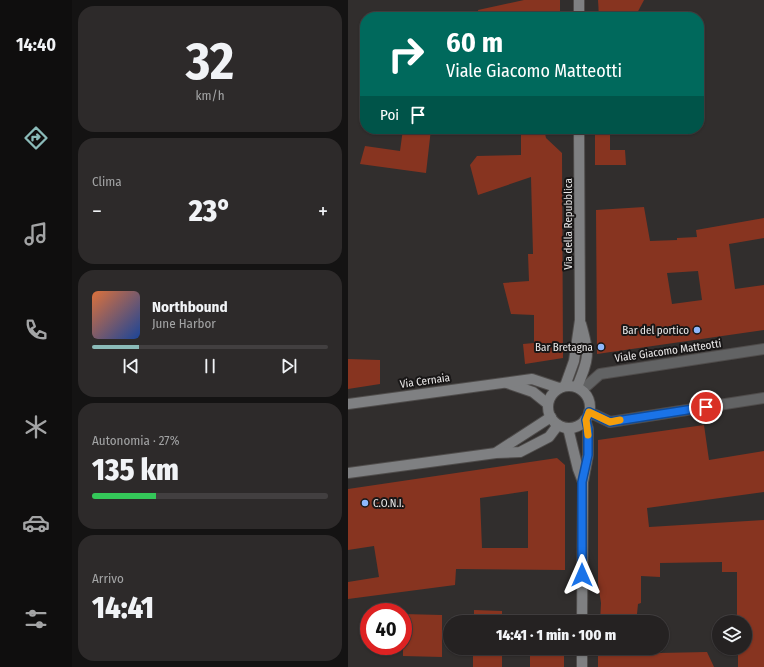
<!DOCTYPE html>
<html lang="it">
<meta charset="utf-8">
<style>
body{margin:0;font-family:"Fira Sans Condensed",sans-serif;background:#2d2a2a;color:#f1f3f6;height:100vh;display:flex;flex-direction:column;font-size:15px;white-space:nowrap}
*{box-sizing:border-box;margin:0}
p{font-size:13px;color:#a3a4a5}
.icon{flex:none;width:22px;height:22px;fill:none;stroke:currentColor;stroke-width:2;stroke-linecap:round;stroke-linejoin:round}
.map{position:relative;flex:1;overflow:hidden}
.sheet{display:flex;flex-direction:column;gap:6px;padding:6px;background:#141313;width:276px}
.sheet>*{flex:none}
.banner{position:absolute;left:12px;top:12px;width:344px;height:122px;border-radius:16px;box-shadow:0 1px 3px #0004,0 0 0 1px #423f40;background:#00695c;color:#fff;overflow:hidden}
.tools{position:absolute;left:364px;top:615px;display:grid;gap:8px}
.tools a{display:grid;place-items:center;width:40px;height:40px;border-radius:50%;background:#252222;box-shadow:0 1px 3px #0004,0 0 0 1px #423f40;font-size:20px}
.speed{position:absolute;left:12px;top:603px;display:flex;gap:8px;font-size:20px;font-weight:700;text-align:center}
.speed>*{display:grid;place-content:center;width:52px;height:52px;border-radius:50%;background:#252222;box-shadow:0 1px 3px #0004,0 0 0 1px #423f40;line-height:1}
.speed .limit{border:6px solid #d22;background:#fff;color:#111}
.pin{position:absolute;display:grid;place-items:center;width:34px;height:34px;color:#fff;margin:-17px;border:2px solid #fff;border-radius:50%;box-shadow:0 1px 4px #0007}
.me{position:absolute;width:44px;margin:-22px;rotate:0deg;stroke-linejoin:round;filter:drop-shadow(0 0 3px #0008)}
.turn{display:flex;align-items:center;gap:14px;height:84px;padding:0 20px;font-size:18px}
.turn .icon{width:52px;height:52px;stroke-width:2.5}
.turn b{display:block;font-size:28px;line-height:34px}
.then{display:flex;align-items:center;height:38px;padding:0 20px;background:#0003;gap:8px;font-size:15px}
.big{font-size:30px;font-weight:800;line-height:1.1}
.sheet .tile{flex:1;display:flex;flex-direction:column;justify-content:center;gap:6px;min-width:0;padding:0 14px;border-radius:16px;background:#2d2a2a}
.sheet .dial{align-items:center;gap:0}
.dial b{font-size:52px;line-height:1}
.song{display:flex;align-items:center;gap:12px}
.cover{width:48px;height:48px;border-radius:6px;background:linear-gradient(135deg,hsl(20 70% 55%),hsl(220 70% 35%))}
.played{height:4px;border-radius:2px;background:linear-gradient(90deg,#8bbbb9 20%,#423f40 20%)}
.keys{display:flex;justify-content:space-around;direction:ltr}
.heat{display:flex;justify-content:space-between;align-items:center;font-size:22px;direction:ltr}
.charge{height:6px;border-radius:3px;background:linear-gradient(90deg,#34c759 27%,#423f40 0)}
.trip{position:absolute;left:95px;top:615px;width:226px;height:40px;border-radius:20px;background:#252222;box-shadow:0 1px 3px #0004,0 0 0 1px #423f40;font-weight:800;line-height:40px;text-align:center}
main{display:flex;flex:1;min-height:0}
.tab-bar{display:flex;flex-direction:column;width:72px;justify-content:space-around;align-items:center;background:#0f0e0e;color:#a3a4a5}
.tab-bar .icon{width:28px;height:28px}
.tab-bar .on{color:#8bbbb9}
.tab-bar b{font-size:18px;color:#f1f3f6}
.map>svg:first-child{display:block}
.building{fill:#873420;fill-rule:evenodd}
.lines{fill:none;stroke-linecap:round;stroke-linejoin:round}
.street-casing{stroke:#4f4c4b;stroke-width:12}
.secondary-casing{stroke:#4f4c4b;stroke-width:12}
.street{stroke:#626364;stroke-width:10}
.secondary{stroke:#7f8082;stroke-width:10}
.route-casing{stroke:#114b97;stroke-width:10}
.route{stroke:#1a73e8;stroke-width:7}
.slow{stroke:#f59e0b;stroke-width:7}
.poi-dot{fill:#8eb8fd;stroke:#181616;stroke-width:1.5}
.labels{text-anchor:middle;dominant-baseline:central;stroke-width:4;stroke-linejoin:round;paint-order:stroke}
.street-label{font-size:11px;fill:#eae8e8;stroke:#181616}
.poi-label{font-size:11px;fill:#eae8e8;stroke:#181616;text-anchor:end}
</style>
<main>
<nav class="tab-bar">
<b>14:40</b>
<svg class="icon on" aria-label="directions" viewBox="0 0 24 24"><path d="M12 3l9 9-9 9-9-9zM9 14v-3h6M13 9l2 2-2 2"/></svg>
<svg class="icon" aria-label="music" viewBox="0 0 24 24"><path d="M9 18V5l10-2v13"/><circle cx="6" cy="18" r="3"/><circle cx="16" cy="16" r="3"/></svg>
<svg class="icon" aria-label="phone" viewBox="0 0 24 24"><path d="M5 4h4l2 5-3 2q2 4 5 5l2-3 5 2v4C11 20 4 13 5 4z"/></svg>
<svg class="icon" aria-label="climate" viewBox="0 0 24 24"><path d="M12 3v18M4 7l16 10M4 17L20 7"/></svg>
<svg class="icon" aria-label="car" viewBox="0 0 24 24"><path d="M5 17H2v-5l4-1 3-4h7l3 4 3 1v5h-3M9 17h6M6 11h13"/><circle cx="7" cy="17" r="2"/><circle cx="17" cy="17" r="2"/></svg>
<svg class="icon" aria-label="filters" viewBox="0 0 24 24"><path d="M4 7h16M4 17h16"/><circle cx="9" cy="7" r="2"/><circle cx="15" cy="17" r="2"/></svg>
</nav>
<section class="sheet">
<div class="tile dial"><b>32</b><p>km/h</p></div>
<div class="tile"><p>Clima</p>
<div class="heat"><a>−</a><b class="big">23°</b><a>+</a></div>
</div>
<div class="tile">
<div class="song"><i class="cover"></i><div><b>Northbound</b><p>June Harbor</p></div></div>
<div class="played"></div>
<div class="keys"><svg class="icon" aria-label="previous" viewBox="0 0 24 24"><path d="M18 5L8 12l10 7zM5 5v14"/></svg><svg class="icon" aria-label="pause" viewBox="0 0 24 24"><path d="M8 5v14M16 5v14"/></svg><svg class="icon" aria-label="next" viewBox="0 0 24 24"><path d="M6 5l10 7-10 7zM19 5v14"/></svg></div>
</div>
<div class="tile"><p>Autonomia · 27%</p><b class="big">135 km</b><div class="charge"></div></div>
<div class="tile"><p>Arrivo</p><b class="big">14:41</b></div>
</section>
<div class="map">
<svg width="416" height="667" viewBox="0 0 416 667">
<rect width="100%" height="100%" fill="#312e2d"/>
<!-- building -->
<g class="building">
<path d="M 176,0 L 212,0 L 212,17 L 131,17 L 130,10 Z"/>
<path d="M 250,0 L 296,0 L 287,17 L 251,17 Z"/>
<path d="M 55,129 L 83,129 L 78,173 L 12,164 L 17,146 L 52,151 Z"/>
<path d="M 173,129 L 196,129 L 198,138 L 214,153 L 215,358 L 177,364 L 175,344 L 186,343 L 186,315 L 163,314 L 155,283 L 181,281 L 180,254 L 185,254 L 183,177 L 130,195 L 122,165 L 129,156 L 173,155 Z"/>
<path d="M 247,129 L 262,129 L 262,150 L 277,150 L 278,165 L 247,165 Z"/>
<path d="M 296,207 L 302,241 L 329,240 L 329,238 L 349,237 L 348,230 L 416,218 L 416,238 L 381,244 L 387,289 L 416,285 L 416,330 L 249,354 L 248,210 ZM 350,271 L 354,300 L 324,304 L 319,273 Z"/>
<path d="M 0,359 L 32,360 L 32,384 L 0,389 Z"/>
<path d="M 356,425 L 361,460 L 416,451 L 416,492 L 299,508 L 301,527 L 416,520 L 416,667 L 390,667 L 390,648 L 397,648 L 397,622 L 389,622 L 389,572 L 374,572 L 374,562 L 312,563 L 312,577 L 293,576 L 293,603 L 290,604 L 289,614 L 286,614 L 286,622 L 252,622 L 253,603 L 250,583 L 250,440 Z"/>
<path d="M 209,458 L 217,465 L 217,570 L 108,569 L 107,585 L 0,599 L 0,582 L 31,577 L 26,546 L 0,550 L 0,489 ZM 180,491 L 180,548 L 134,548 L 132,498 Z"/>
<path d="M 126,610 L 154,611 L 154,622 L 126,622 Z"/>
<path d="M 55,614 L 94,615 L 94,657 L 55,656 Z"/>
<rect x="125" y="648" width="29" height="19"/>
<rect x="182" y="648" width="34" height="19"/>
<path d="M 250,648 L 311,648 L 311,653 L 359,652 L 366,667 L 250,667 Z"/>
</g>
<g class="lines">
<!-- street casing -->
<g class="street-casing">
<g id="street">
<path d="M 234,390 L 252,374 L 416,349"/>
<path d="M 241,412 L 262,422 L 416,398"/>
</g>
</g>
<!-- secondary casing -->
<g class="secondary-casing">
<g id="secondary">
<path d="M 231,0 L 231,17"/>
<path d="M 159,383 L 185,392 L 200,404"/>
<path d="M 217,386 L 226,361 L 232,320 L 231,129"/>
<circle cx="221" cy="407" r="21"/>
<path d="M 229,387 C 241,358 242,355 233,324"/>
<path d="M 0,404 L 184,379 L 211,388"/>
<path d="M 220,428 L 230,469 L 235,482"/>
<path d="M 149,452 L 203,417"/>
<path d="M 0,473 L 148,453 L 172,452 L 201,437 L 210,425"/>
<path d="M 234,622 L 235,482 L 240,455 L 240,429 L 237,420"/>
<path d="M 234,667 L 234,648"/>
</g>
</g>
<!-- street -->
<use href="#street" class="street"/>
<!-- secondary -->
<use href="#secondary" class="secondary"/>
</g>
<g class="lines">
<!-- route casing -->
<g class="route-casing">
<path id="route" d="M 234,575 L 234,482 L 240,455 L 240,429 L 238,420 L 241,412 L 262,422 L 358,407"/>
</g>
<!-- route -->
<use href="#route" class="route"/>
<!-- slow -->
<path class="slow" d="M 240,435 L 238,420 L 241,412 L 262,422 L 272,420"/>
</g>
<!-- markers -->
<g class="poi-dot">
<circle cx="349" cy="330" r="4"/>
<circle cx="253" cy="347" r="4"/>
<circle cx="17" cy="503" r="4"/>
</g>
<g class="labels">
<!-- street labels -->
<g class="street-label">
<text transform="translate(220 224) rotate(-90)">Via della Repubblica</text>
<text transform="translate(320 351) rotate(-8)">Viale Giacomo Matteotti</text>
<text transform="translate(77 381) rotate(-8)">Via Cernaia</text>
</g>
<!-- poi labels -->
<g class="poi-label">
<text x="341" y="330">Bar del portico</text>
<text x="245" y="347">Bar Bretagna</text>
<text x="25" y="503" text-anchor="start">C.O.N.I.</text>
</g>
</g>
</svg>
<div class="tools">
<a><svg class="icon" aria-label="layers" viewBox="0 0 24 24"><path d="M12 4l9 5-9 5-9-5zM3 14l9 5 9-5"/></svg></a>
</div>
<div class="speed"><div class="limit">40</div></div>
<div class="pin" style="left:358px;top:407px;background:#d93025"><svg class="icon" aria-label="arrive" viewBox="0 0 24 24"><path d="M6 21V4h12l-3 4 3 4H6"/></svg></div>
<svg class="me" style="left:234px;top:575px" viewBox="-20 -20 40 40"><path d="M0-17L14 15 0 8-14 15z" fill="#1a73e8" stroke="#fff" stroke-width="4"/></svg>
<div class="trip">14:41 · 1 min · 100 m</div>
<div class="banner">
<div class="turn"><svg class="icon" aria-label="right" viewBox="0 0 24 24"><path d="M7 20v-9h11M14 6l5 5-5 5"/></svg><div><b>60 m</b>Viale Giacomo Matteotti</div></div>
<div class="then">Poi<svg class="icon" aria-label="arrive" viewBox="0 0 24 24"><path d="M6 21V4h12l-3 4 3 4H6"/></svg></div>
</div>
</div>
</main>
